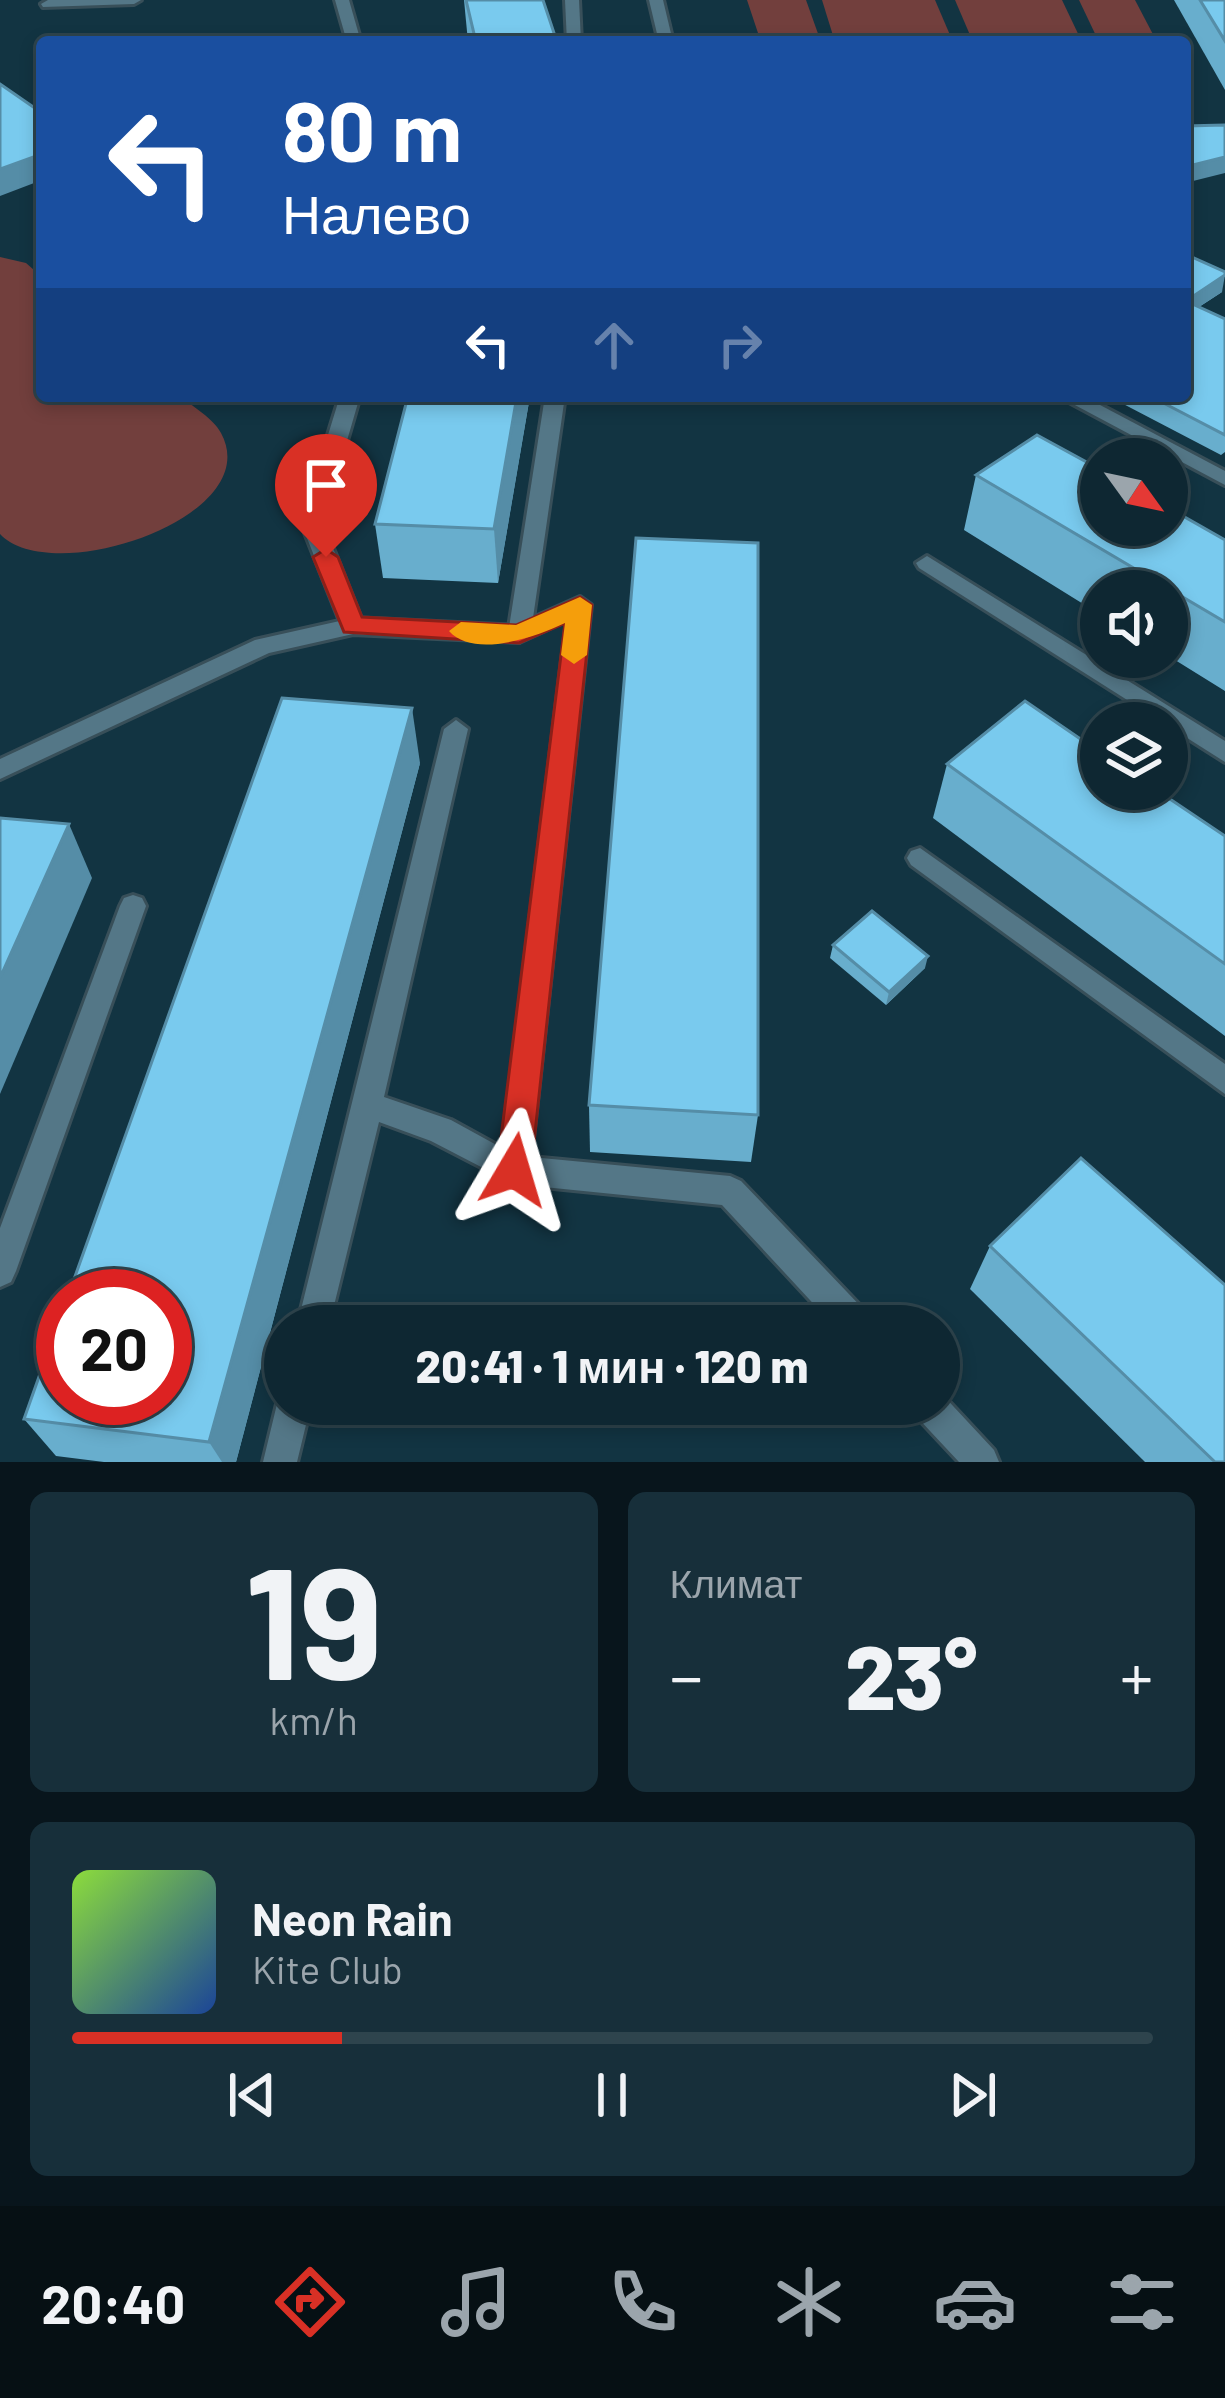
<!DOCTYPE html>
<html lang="ru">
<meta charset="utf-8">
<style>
body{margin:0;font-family:Barlow,sans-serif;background:#172f3a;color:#f1f3f6;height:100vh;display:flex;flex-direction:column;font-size:45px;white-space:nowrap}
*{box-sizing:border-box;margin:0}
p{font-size:39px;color:#9ba5ac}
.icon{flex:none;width:66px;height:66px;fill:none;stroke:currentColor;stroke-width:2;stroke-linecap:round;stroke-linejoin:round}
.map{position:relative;height:1462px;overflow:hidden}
.drawer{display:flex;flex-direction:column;gap:30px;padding:30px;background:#08151c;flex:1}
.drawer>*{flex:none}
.top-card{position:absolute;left:36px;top:36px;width:1155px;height:366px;border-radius:12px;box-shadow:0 6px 18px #0003,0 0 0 3px #2e444d;background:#1a4fa0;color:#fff;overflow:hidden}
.needle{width:78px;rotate:123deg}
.controls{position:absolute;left:1080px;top:438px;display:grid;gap:24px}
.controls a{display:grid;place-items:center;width:108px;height:108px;border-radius:50%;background:#0e2732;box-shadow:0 6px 18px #0003,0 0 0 3px #2e444d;font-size:60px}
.speed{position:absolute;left:36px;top:1269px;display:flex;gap:24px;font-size:60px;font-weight:700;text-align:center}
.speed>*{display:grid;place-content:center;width:156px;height:156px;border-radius:50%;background:#0e2732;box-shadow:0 6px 18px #0003,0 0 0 3px #2e444d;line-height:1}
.speed .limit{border:18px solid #d22;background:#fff;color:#111}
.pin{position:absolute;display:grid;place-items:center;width:102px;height:102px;color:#fff;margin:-123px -51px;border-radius:50% 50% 50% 0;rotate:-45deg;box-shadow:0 0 12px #0007}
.pin .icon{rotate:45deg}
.me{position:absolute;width:132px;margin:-66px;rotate:7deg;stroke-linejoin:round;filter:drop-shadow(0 0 9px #0008)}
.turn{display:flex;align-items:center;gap:42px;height:252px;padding:0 48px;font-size:54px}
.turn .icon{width:156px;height:156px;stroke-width:2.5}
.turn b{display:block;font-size:84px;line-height:102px}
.lanes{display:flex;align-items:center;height:114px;padding:0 48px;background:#0003;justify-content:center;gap:60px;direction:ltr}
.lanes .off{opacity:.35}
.big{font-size:90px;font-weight:800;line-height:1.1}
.drawer .widget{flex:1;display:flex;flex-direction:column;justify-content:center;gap:18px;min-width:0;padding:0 42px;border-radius:18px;background:#172f3a}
.drawer .dial{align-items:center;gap:0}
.dial b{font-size:156px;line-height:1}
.song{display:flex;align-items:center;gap:36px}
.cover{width:144px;height:144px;border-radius:18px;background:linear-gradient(135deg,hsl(90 70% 55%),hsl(220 70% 35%))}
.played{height:12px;border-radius:6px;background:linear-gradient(90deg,#d93025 25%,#2e444d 25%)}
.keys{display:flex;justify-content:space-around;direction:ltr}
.heat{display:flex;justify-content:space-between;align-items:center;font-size:66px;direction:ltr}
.drawer .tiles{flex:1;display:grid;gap:30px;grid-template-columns:1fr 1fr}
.widget:last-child{grid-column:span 2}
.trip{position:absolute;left:264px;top:1305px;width:696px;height:120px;border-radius:60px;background:#0e2732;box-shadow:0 6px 18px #0003,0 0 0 3px #2e444d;font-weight:800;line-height:120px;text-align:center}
.tabs{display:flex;height:192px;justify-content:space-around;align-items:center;background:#061014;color:#9ba5ac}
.tabs .icon{width:84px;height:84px}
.tabs .current{color:#d93025}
.tabs b{font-size:54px;color:#f1f3f6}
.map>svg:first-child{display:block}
.green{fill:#723f3d}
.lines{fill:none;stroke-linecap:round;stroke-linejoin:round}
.service-casing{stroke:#384f59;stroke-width:6}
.minor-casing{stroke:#384f59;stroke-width:6}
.service{fill:#547787;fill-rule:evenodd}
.minor{fill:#547787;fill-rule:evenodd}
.wall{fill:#68aecd}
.shaded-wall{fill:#558da7}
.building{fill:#79caee;stroke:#558da7;stroke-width:3}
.route{fill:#d93025;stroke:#8d1f18;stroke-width:3}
.slow{fill:#f59e0b}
</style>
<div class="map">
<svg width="1225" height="1462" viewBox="0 0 1225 1462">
<rect width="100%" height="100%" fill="#123442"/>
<!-- green -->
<g class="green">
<path d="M 747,0 L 806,0 L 821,42 L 761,42 Z"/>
<path d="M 822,0 L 935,0 L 953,42 L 835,42 Z"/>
<path d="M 955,0 L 1062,0 L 1082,42 L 973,42 Z"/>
<path d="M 1079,0 L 1135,0 L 1157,42 L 1099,42 Z"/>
<path d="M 0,257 L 26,263 L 42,277 L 42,396 L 180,396 C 192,406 214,419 221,433 C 267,517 52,589 0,534 Z"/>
</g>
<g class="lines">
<!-- service casing -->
<g class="service-casing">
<g id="service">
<path d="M 48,0 L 141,0 L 134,4 L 43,7 L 41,4 Z"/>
<path d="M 335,0 L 349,0 L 361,42 L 347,42 Z"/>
<path d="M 565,0 L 579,0 L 581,42 L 567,42 Z"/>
<path d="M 649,0 L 663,0 L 673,42 L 659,42 Z"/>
<path d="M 340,396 L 360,396 L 323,523 L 364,626 L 353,634 L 342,626 L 301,523 Z"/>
<path d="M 545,396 L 565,396 L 533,618 L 580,597 L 591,605 L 531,1157 L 730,1176 L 741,1181 L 868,1314 L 872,1326 L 834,1326 L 722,1205 L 514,1184 L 431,1141 L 379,1122 L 329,1326 L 297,1326 L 444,729 L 456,720 L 468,729 L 384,1097 L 451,1120 L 502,1148 L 567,620 L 519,642 L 508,634 Z"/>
<path d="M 1058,396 L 1083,396 L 1225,471 L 1225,485 Z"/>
<path d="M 927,556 L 1225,741 L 1225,762 L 919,568 L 916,563 Z"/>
<path d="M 920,848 L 1225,1064 L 1225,1094 L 911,865 L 907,858 L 911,851 Z"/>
<path d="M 133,895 L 142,898 L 146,906 L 16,1271 L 11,1282 L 0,1287 L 0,1228 L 120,906 L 124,898 Z"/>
<path d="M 285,1391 L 285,1404 L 311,1404 L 297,1462 L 263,1462 L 277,1404 Z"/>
<path d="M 940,1392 L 994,1450 L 999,1462 L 959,1462 L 916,1416 L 911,1404 L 939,1404 Z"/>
</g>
</g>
<!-- minor casing -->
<g class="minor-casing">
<path id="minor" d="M 353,618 L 519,626 L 530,634 L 519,642 L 353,634 L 269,653 L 0,779 L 0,759 L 255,640 Z"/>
</g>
<!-- service -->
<use href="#service" class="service"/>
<!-- minor -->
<use href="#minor" class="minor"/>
</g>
<!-- wall -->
<g class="wall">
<path d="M 464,0 L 543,0 L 557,42 L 468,42 Z"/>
<path d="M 1174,0 L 1225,0 L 1225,90 Z"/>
<path d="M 1185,254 L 1222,292 L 1199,307 L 1225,319 L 1225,452 L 1221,455 L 1108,396 L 1185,396 Z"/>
<path d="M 408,396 L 530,396 L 498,583 L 383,578 L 375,524 Z"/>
<path d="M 976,475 L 1225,540 L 1225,691 L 1167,655 L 1167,591 L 1101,591 L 1101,615 L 964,530 Z"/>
<path d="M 420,763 L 236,1462 L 104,1462 L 56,1456 L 24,1419 Z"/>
<path d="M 947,764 L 1225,836 L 1225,1036 L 933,818 Z"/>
<path d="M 833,945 L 925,968 L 886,1005 L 830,958 Z"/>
<path d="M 589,1105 L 758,1115 L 751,1162 L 590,1152 Z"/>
<path d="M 990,1246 L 1225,1462 L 1145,1462 L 970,1289 Z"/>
</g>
<!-- shaded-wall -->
<g class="shaded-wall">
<path d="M 42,154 L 42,180 L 0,196 L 0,169 Z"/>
<path d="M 1225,157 L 1225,173 L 1185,183 L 1185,167 Z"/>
<path d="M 1225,275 L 1222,292 L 1185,316 L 1186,301 Z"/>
<path d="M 517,396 L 530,396 L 498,583 L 494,529 Z"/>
<path d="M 412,708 L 420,763 L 236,1462 L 222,1462 L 209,1442 Z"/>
<path d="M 69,824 L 92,878 L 0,1094 L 0,978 Z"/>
<path d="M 928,956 L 925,968 L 886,1005 L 889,992 Z"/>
</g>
<!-- building -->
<g class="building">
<path d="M 466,0 L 543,0 L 557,42 L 476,42 Z"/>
<path d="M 1200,0 L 1225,0 L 1225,41 Z"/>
<path d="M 0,84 L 42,113 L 42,154 L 0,169 Z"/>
<path d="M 1225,125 L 1225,157 L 1185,167 L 1185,126 Z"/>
<path d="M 1185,254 L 1225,272 L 1225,275 L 1186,301 L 1225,319 L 1225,435 L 1150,396 L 1185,396 Z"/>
<path d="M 408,396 L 517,396 L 494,529 L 375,524 Z"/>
<path d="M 1037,435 L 1101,470 L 1101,525 L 1167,525 L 1167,507 L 1225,540 L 1225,622 L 976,475 Z"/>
<path d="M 636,538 L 758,543 L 758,1115 L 589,1105 Z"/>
<path d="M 282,698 L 412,708 L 209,1442 L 24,1419 L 63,1309 L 63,1398 L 165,1398 L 165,1296 L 68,1296 Z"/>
<path d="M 1025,701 L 1101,753 L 1101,789 L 1155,789 L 1225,836 L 1225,964 L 947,764 Z"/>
<path d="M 0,818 L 69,824 L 0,978 Z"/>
<path d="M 872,911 L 928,956 L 889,992 L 833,945 Z"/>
<path d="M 1081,1158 L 1225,1285 L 1225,1462 L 1215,1462 L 990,1246 Z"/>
</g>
<!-- route -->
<path class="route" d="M 326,549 L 338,557 L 362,617 L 516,625 L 580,597 L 592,605 L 531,1170 L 526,1181 L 514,1186 L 502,1181 L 497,1170 L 565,623 L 519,643 L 344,632 L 313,557 Z"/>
<!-- slow -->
<path class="slow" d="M 580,597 L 592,605 L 587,655 L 574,664 L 561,655 L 565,623 C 536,637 474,659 449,631 L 461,622 L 516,625 Z"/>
</svg>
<div class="controls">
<a><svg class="needle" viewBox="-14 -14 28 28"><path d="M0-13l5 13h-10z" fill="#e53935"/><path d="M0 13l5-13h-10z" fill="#9ba5ac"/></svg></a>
<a><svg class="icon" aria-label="sound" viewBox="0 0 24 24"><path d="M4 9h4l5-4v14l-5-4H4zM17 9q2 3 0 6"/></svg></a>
<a><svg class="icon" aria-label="layers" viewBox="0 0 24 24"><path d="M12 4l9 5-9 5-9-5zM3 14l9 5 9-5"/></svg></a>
</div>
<div class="speed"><div class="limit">20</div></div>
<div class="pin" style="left:326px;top:557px;background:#d93025"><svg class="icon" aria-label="arrive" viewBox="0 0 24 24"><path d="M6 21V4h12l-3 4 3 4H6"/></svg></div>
<svg class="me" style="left:514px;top:1170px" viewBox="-20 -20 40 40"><path d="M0-17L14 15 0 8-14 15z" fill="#d93025" stroke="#fff" stroke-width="4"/></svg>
<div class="trip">20:41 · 1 мин · 120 m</div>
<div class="top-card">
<div class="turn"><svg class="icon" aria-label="left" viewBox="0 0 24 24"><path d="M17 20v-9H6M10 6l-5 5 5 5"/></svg><div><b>80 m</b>Налево</div></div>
<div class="lanes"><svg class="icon" aria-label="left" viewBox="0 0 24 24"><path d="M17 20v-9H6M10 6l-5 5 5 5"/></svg><svg class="icon off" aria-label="ahead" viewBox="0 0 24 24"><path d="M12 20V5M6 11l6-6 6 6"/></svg><svg class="icon off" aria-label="right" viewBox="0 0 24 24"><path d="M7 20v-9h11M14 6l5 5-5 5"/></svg></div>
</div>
</div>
<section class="drawer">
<div class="tiles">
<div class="widget dial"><b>19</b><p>km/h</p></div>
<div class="widget"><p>Климат</p>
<div class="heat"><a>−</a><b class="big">23°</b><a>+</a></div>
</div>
<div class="widget">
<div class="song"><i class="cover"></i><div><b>Neon Rain</b><p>Kite Club</p></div></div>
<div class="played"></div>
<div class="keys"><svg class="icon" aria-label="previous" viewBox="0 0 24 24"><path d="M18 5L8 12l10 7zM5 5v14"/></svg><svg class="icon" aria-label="pause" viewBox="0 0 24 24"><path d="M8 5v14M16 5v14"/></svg><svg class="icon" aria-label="next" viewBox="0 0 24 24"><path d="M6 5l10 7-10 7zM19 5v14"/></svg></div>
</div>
</div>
</section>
<nav class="tabs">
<b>20:40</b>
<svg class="icon current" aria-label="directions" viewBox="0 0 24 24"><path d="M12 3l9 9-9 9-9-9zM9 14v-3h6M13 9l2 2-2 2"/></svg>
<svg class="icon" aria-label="music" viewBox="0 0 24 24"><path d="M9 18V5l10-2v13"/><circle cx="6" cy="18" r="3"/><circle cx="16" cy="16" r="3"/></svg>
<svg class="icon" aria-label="phone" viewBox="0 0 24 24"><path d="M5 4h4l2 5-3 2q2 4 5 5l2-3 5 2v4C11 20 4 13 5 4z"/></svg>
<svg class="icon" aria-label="climate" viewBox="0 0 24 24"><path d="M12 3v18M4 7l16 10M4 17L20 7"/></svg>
<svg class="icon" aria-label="car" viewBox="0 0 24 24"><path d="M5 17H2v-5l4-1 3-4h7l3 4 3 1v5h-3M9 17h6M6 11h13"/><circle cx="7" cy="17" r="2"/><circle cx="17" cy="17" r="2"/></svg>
<svg class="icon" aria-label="filters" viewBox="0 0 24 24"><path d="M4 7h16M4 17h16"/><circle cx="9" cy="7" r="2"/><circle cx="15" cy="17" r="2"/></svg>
</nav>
